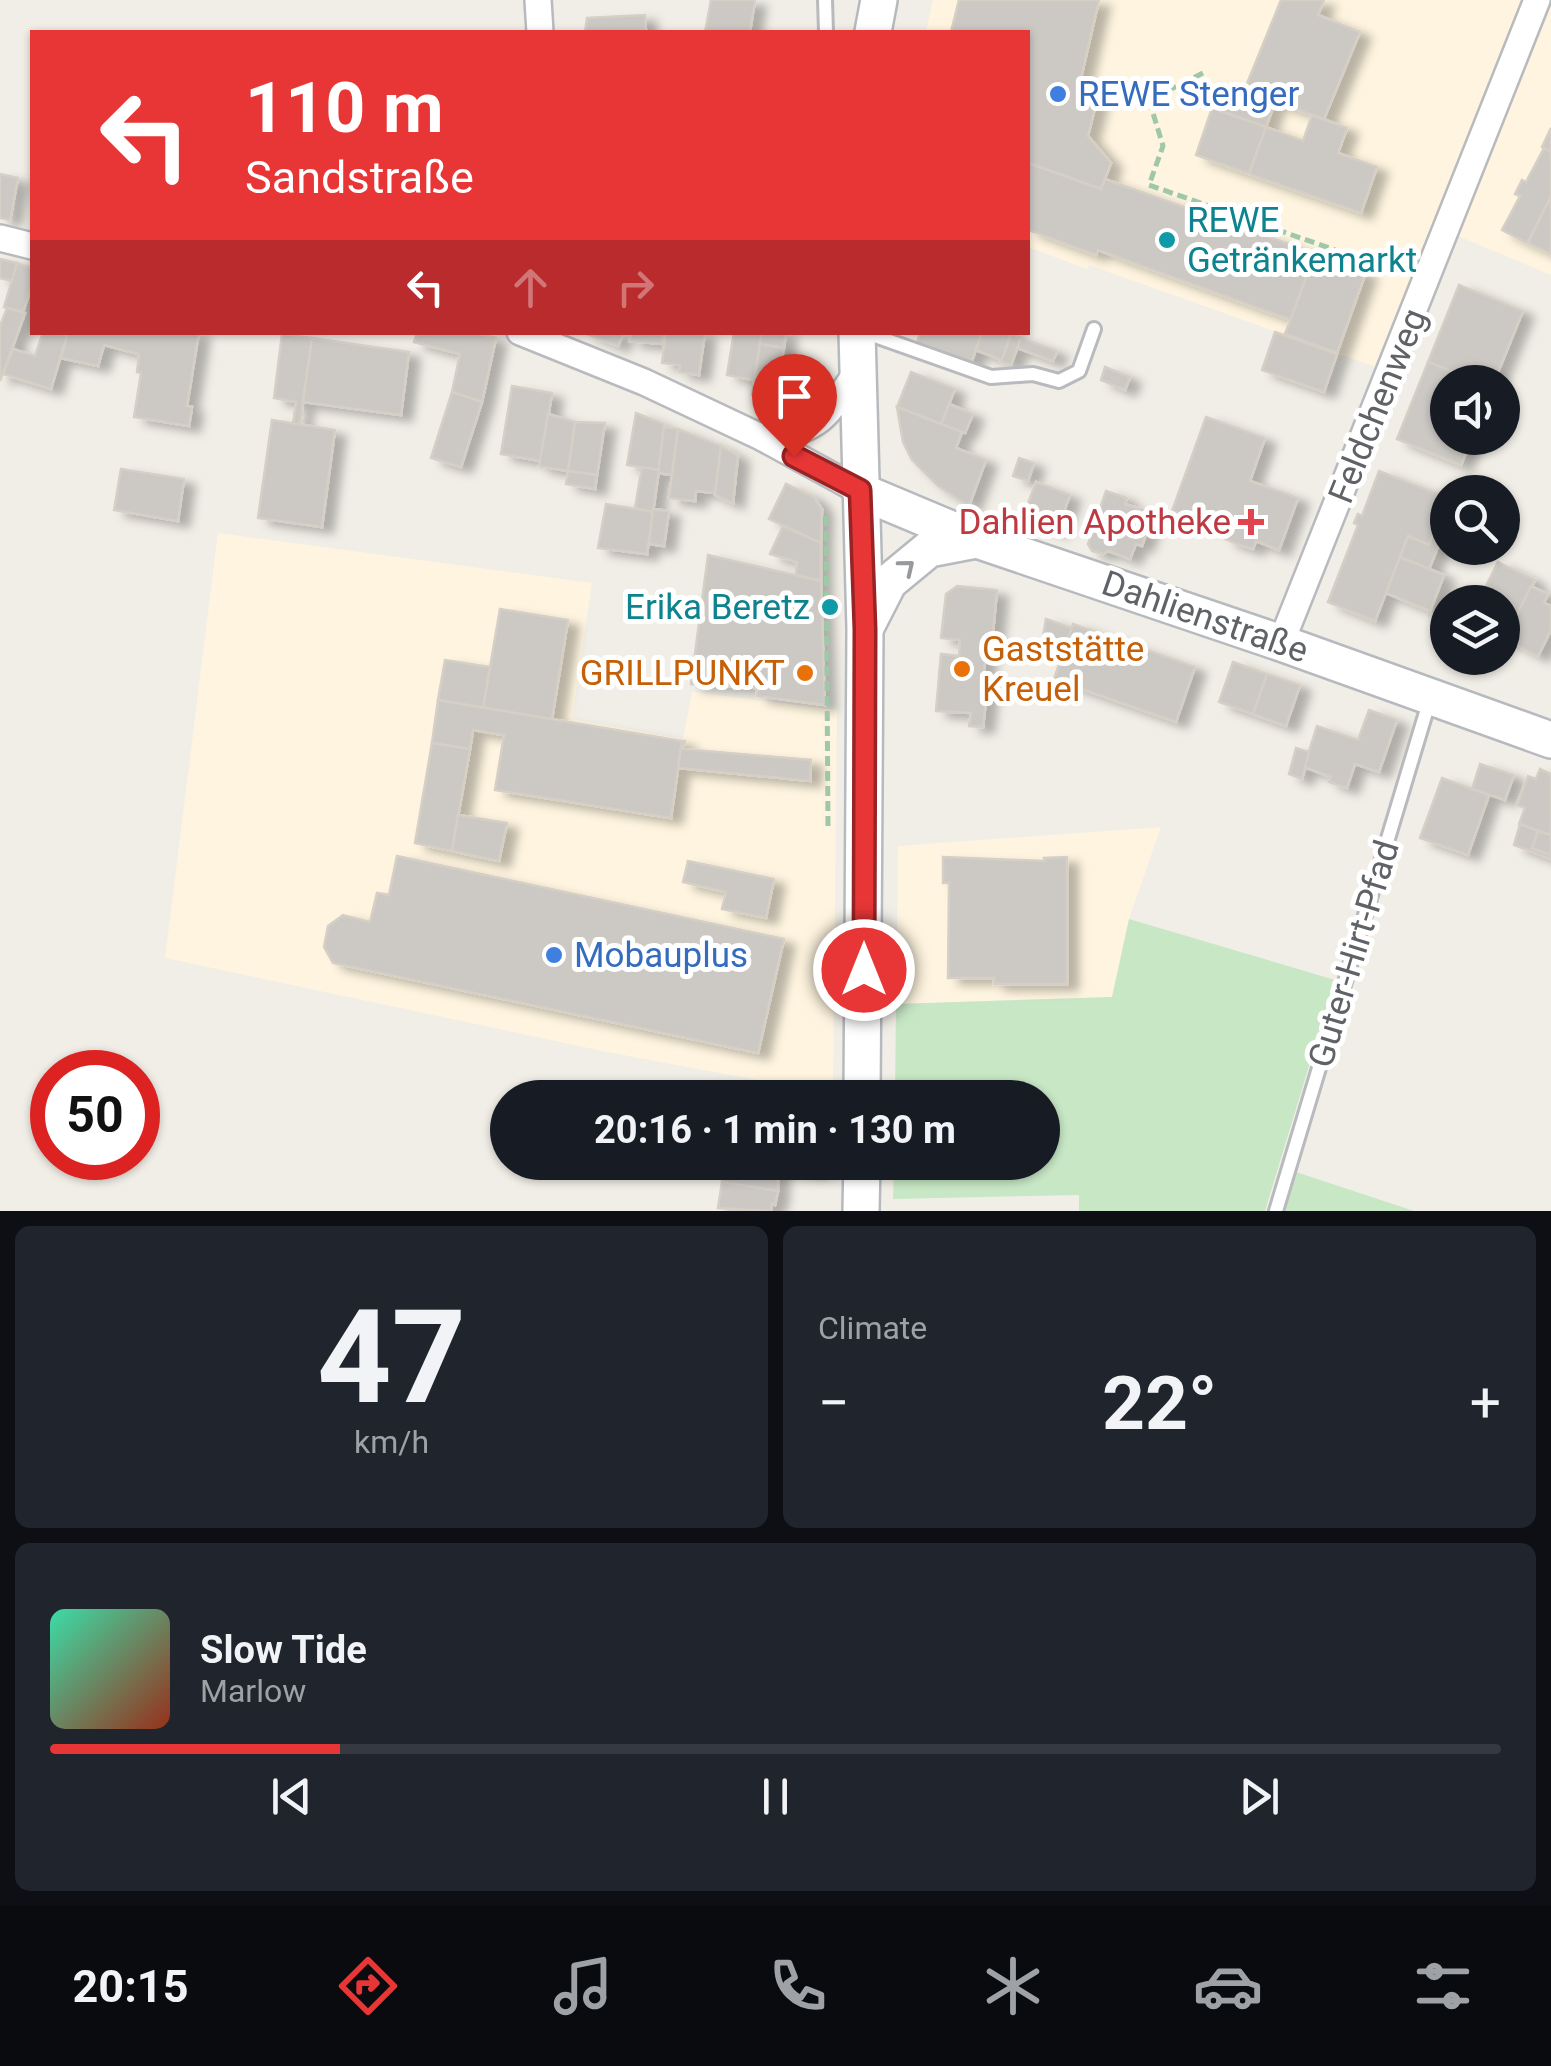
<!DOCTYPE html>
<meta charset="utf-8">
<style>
body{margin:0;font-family:Roboto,sans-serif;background:#20242c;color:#f1f3f6;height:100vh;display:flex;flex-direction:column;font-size:38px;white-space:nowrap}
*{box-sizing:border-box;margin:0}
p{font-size:32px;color:#9ea1a6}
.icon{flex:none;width:55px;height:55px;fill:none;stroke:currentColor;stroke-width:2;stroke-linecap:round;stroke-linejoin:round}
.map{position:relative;height:1211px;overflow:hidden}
.side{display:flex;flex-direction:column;gap:15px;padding:15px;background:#0d0f14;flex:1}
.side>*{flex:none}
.banner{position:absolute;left:30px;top:30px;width:1000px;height:305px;border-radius:0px;box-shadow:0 2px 8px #0004;background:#e83637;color:#fff;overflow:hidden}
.buttons{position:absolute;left:1430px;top:365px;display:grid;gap:20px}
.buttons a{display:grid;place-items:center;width:90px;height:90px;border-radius:50%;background:#171b24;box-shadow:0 2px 8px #0004;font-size:50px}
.speed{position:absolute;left:30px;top:1050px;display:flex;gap:20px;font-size:50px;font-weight:700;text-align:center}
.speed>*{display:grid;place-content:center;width:130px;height:130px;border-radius:50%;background:#171b24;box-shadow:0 2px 8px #0004;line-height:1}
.speed .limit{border:15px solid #d22;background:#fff;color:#111}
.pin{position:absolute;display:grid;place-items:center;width:85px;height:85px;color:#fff;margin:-102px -42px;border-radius:50% 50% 50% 0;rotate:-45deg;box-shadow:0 0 10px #0007}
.pin .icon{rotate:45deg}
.me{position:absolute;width:110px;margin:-55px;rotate:0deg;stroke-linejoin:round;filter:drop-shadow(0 0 8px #0008)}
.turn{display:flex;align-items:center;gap:35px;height:210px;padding:0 50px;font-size:45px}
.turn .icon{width:130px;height:130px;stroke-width:2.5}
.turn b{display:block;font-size:70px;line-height:85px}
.lanes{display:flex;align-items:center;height:95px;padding:0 50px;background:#0003;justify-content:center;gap:50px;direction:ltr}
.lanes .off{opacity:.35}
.big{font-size:75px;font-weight:700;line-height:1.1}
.side .tile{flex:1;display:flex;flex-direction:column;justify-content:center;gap:15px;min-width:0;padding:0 35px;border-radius:15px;background:#20242c}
.side .dial{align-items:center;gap:0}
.dial b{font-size:130px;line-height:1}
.song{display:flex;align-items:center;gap:30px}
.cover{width:120px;height:120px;border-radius:15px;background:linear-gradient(135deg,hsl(160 70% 55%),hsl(10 70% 35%))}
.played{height:10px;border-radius:5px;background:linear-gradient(90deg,#e83637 20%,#363941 20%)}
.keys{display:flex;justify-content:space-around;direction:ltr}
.heat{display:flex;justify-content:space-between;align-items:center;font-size:55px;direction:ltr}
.side .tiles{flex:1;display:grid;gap:15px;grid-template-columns:1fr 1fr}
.tile:last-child{grid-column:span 2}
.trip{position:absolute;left:490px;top:1080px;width:570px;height:100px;border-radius:50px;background:#171b24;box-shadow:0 2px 8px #0004;font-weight:700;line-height:100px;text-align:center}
.tab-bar{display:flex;height:160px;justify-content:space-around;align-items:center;background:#090b0e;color:#9ea1a6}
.tab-bar .icon{width:70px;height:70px}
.tab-bar .selected{color:#e83637}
.tab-bar b{font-size:45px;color:#f1f3f6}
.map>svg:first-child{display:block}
.commercial{fill:#fef4df}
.green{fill:#c7e7c5}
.building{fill:#ccc9c4;stroke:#d5cfc6;stroke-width:2.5;filter:url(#shadow)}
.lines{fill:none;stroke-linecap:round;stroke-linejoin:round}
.service-casing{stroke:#b8babd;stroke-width:18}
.minor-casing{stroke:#b8babd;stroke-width:30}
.secondary-casing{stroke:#b6babe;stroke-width:40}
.path{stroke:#9ec8a7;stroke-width:5;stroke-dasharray:10 5;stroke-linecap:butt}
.service{stroke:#fff;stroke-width:12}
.minor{stroke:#fff;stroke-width:25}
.secondary{stroke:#fff;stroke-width:35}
.oneway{stroke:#979a9c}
.route-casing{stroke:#972324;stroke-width:25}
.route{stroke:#e83637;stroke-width:18}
.shop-dot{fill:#3f7fe0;stroke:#fff;stroke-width:4}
.culture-dot{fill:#0f9aa8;stroke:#fff;stroke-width:4}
.health-dot{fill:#e0444e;stroke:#fff;stroke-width:4}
.food-dot{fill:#e8710a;stroke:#fff;stroke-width:4}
.labels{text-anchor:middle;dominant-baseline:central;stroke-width:10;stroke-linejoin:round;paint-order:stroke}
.shop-label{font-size:35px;fill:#366cbe;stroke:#fff;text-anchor:start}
.culture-label{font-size:35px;fill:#0d838f;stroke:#fff;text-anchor:start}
.street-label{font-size:35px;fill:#5f6367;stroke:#fff}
.health-label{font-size:35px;fill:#be3a42;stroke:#fff;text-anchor:end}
.food-label{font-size:35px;fill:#c56008;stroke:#fff;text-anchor:start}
</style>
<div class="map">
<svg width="1551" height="1211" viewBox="0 0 1551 1211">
<defs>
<filter id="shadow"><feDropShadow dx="11" dy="6" stdDeviation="5" flood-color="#0004"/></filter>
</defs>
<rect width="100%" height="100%" fill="#f1eee7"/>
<!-- commercial -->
<g class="commercial">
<path d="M 933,0 L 1534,0 L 1384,370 L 1089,265 L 1087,269 L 1028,247 L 1028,32 L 926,32 Z"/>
<path d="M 1551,7 L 1551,275 L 1458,236 Z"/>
<path d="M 218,533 L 592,583 L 572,719 L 683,739 L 692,692 L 837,710 L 833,1094 L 607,1052 L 165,958 Z"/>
<path d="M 1161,827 L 1129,919 L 1113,997 L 896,1004 L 898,846 Z"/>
</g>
<!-- green -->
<g class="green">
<path d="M 1129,919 L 1335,980 L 1265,1211 L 1079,1211 L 1079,1195 L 893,1199 L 894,1163 L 1042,1162 L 1042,1098 L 895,1097 L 896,1004 L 1112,997 Z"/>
<path d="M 1296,1172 L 1414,1211 L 1284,1211 Z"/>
</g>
<!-- building -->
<g class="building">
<path d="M 711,0 L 755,0 L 750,32 L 705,32 Z"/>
<path d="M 959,0 L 1099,0 L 1078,91 L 1098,96 L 1088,136 L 1111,163 L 1101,189 L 1028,163 L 1028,32 L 951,32 Z"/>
<path d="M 1281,0 L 1324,0 L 1318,15 L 1360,32 L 1324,119 L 1244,91 Z"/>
<path d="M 645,15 L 646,32 L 585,32 L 587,18 Z"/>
<path d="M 1221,83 L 1275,102 L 1266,127 L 1212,108 Z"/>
<path d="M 1212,108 L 1266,127 L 1249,174 L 1196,155 Z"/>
<path d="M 1312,115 L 1347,128 L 1338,153 L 1377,167 L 1361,213 L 1249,174 L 1266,127 L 1303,141 Z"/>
<path d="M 1551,128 L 1551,152 L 1542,147 Z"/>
<path d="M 1544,148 L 1551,152 L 1551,196 L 1527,243 L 1502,230 L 1520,196 L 1515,194 L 1522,180 L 1526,182 Z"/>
<path d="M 1028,163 L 1101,189 L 1105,179 L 1315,253 L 1291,320 L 1098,250 L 1096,255 L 1028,230 Z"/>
<path d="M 0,174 L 18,178 L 10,220 L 0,218 Z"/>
<path d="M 1551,196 L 1551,254 L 1528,243 Z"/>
<path d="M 1315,253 L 1366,272 L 1337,353 L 1285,334 Z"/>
<path d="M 0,259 L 17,263 L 12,281 L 0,278 Z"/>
<path d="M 17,263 L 32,268 L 32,286 L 23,312 L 4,307 Z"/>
<path d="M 1459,285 L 1523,311 L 1494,382 L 1480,382 L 1428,362 Z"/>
<path d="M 7,308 L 25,313 L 0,381 L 0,326 Z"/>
<path d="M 43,332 L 67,335 L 51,389 L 3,374 L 13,349 L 35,356 Z"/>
<path d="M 68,332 L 199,332 L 187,406 L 192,407 L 189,426 L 134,417 L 141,373 L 137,372 L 139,354 L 104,345 L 98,366 L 61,358 Z"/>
<path d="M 417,332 L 473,332 L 496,338 L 482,402 L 452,392 L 460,354 L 414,342 Z"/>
<path d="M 582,332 L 624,332 L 618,346 Z"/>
<path d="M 631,332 L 664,332 L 662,344 L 630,341 Z"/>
<path d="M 666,332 L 705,332 L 699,375 L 679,372 L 680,365 L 662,363 Z"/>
<path d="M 734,332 L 762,332 L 754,380 L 727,375 Z"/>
<path d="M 762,332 L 786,332 L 784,348 L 760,344 Z"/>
<path d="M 921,332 L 982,332 L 971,364 L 916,344 Z"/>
<path d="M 982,332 L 1011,334 L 1002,360 L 976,350 Z"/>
<path d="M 1275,332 L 1337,354 L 1324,392 L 1262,370 Z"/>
<path d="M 282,334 L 312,338 L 300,425 L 293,424 L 296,402 L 274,398 Z"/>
<path d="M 1011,334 L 1021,338 L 1011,365 L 1001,362 Z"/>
<path d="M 312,338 L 409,352 L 401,415 L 303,402 Z"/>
<path d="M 1021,338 L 1057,351 L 1053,361 L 1017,348 Z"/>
<path d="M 760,344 L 784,348 L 777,381 L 794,387 L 786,409 L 752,395 Z"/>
<path d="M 1428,362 L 1480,382 L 1448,382 L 1448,438 L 1472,438 L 1461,465 L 1397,439 Z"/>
<path d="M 1105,367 L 1130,377 L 1125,390 L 1101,380 Z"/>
<path d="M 911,372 L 955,389 L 941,424 L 897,407 Z"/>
<path d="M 512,386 L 552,393 L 541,461 L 501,454 Z"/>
<path d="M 452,392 L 482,402 L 461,467 L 431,458 Z"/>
<path d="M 949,404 L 973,414 L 965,433 L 941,424 Z"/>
<path d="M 897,407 L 962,432 L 956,448 L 986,460 L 969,506 L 938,486 L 912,460 L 903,442 Z"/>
<path d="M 636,413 L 664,424 L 659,470 L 627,465 Z"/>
<path d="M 548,414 L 575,422 L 568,471 L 539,466 Z"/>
<path d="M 1206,417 L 1265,438 L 1250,481 L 1298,498 L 1279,550 L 1256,541 L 1253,549 L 1240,545 L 1225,539 L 1226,530 L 1172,511 Z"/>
<path d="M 272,420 L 335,430 L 322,527 L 258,518 Z"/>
<path d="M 575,422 L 605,423 L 597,475 L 568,471 Z"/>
<path d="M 664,427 L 678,429 L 672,475 L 658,473 Z"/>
<path d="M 678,429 L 721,446 L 715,493 L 696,491 L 695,501 L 669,498 Z"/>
<path d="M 721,446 L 738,456 L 733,503 L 715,495 Z"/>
<path d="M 1019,458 L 1034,463 L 1028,481 L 1013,476 Z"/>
<path d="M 642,467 L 659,470 L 653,512 L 635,508 Z"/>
<path d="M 121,469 L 184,479 L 178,521 L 114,510 Z"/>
<path d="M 568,471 L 597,475 L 595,489 L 566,484 Z"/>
<path d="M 1379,471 L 1448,498 L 1429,545 L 1408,536 L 1375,621 L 1328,602 L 1358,525 L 1354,523 L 1358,514 L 1362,516 Z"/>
<path d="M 1036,482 L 1070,495 L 1057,531 L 1034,523 L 1036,519 L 1024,514 Z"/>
<path d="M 786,484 L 814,497 L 822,509 L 821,543 L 769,519 Z"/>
<path d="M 1106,491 L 1127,498 L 1125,504 L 1147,511 L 1143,524 L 1149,526 L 1142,546 L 1136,544 L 1130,559 L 1108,551 L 1103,554 L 1092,551 L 1088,544 Z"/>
<path d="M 1447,499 L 1448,522 L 1429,569 L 1400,557 L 1408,536 L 1429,545 Z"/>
<path d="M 606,504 L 653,512 L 647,554 L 598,548 Z"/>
<path d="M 653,509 L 669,511 L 664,546 L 649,544 Z"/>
<path d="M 783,526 L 821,543 L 821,581 L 796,575 L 797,562 L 770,554 Z"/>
<path d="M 708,555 L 821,581 L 825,705 L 757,696 L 757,688 L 691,684 Z"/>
<path d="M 1400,557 L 1444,575 L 1429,614 L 1428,610 L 1386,593 Z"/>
<path d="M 1498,562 L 1535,580 L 1505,639 L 1502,602 L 1478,602 Z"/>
<path d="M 957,586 L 997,590 L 992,643 L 987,643 L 983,682 L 988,683 L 983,727 L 969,726 L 971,713 L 936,711 L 941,654 L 959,656 L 960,640 L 941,638 L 946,594 Z"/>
<path d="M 1531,586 L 1548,594 L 1544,603 L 1551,606 L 1551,630 L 1538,656 L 1505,639 Z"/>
<path d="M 500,609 L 568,620 L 552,719 L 483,708 Z"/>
<path d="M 1046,619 L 1072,628 L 1062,656 L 1041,648 Z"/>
<path d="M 1073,624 L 1195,667 L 1176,722 L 1054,679 Z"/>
<path d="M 445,660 L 490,667 L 483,708 L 438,700 Z"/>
<path d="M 1233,662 L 1267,674 L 1253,714 L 1219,702 Z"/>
<path d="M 1267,674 L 1300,685 L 1286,726 L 1253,714 Z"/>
<path d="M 438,700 L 682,741 L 671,818 L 495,790 L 504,735 L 473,730 L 470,749 L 432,743 Z"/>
<path d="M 1369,710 L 1397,720 L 1379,772 L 1355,764 L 1347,788 L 1329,782 L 1331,777 L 1304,767 L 1317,726 L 1358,740 Z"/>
<path d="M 682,741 L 685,741 L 683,749 L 811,760 L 810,781 L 678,768 Z"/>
<path d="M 432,743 L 470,749 L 452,851 L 415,843 Z"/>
<path d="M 1296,748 L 1309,752 L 1302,779 L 1289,774 Z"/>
<path d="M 1480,764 L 1514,775 L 1505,800 L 1472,789 Z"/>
<path d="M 1540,769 L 1551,774 L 1551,835 L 1519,824 L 1525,808 L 1517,805 L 1528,776 L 1536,779 Z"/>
<path d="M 1442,778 L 1489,795 L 1468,855 L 1420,838 Z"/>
<path d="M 458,815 L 507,823 L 499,861 L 452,851 Z"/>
<path d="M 1520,824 L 1538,831 L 1532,848 L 1551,855 L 1551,859 L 1514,845 Z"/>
<path d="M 1538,831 L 1551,835 L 1551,855 L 1532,848 Z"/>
<path d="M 397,856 L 784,939 L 758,1053 L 333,963 L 324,947 L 328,926 L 343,915 L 370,922 L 377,893 L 389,895 Z"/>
<path d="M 943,857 L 1045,861 L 1044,858 L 1067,857 L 1067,984 L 994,984 L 994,978 L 948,978 L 949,883 L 943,883 Z"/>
<path d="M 688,861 L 774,879 L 766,918 L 722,909 L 726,892 L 683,882 Z"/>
<path d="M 726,1162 L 778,1165 L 778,1191 L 722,1182 Z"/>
<path d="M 763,1162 L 818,1162 L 816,1172 Z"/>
<path d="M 722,1182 L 778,1191 L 775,1205 L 772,1204 L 771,1211 L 718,1208 Z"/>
</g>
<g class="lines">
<!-- service casing -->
<g class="service-casing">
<g id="service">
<path d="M 825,0 L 826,32"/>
<path d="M 864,332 L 991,377 L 1033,374 L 1059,381 L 1079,371 L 1094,329"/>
<path d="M 1276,1211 L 1430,699"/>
</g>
</g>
<!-- minor casing -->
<g class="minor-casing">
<g id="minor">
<path d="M 538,0 L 540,32"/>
<path d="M 0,238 L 32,246"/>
<path d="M 520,332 L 644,382 L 763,438 L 860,491"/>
<path d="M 763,438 C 822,430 824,419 857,372"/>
<path d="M 1281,643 L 1537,0"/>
</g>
</g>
<!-- secondary casing -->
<g class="secondary-casing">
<g id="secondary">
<path d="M 873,32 L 879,0"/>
<path d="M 857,332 L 865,629 L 862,1098"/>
<path d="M 860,491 L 977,540 L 1281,643 L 1551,740"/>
<path d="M 867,625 L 889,582 L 929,549 L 976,540"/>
<path d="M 861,1211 L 862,1162"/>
</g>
</g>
<!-- path -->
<g class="path">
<path d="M 1203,73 L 1149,100 L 1163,146 L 1149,185 L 1401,273"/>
<path d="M 826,516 L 828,830"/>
</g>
<!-- service -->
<use href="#service" class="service"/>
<!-- minor -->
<use href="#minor" class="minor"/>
<!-- secondary -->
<use href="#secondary" class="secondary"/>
</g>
<!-- one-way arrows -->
<defs><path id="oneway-chevron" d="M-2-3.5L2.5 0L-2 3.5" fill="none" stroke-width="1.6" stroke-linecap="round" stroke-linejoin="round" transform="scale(2.5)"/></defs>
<use class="oneway" href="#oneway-chevron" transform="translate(907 567) rotate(-39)"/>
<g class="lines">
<!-- route casing -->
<g class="route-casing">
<path id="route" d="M 794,456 L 860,490 L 865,629 L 864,970"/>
</g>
<!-- route -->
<use href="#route" class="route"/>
</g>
<!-- markers -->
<g class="shop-dot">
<circle cx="1058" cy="94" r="10"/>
<circle cx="554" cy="955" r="10"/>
</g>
<g class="culture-dot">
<circle cx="1167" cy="240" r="10"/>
<circle cx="830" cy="607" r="10"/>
</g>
<path class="health-dot" d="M1246 507h10v10h10v10h-10v10h-10v-10h-10v-10h10z"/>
<g class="food-dot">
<circle cx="962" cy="669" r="10"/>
<circle cx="805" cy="673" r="10"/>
</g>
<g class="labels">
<!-- shop labels -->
<g class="shop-label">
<text x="1078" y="94">REWE Stenger</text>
<text x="574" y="955">Mobauplus</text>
</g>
<!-- culture labels -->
<g class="culture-label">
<text x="1187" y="220">REWE<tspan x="1187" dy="40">Getränkemarkt</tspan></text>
<text x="810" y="607" text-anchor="end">Erika Beretz</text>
</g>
<!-- street labels -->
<g class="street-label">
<text transform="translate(1378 406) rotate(-68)">Feldchenweg</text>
<text transform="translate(1205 617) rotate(19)">Dahlienstraße</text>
<text transform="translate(1354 954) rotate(-73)">Guter-Hirt-Pfad</text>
</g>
<!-- health labels -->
<g class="health-label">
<text x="1231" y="522">Dahlien Apotheke</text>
</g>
<!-- food labels -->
<g class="food-label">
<text x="982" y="649">Gaststätte<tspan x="982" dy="40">Kreuel</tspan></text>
<text x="785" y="673" text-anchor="end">GRILLPUNKT</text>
</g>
</g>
</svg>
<div class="buttons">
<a><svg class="icon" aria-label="sound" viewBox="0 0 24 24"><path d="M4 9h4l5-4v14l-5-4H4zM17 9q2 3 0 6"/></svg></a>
<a><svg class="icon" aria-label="search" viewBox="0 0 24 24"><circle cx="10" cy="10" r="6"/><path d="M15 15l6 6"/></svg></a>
<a><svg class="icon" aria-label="layers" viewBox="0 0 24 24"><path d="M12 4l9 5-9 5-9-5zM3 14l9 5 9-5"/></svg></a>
</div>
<div class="speed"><div class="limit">50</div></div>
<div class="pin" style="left:794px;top:456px;background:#d93025"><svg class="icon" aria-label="arrive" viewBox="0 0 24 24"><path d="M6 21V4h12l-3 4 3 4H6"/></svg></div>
<svg class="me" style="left:864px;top:970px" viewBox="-20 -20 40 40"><circle r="17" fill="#e83637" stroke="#fff" stroke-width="3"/><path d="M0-11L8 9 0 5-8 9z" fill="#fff"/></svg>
<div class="trip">20:16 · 1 min · 130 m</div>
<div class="banner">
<div class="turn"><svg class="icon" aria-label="left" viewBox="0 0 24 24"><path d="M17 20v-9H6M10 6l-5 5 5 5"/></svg><div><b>110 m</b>Sandstraße</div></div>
<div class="lanes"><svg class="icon" aria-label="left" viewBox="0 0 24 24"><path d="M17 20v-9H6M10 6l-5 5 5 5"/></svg><svg class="icon off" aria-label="ahead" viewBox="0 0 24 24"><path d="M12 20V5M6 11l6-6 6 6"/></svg><svg class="icon off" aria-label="right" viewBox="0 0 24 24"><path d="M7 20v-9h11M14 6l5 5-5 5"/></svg></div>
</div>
</div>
<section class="side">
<div class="tiles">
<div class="tile dial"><b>47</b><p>km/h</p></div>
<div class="tile"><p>Climate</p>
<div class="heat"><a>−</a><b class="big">22°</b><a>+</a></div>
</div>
<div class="tile">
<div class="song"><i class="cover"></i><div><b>Slow Tide</b><p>Marlow</p></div></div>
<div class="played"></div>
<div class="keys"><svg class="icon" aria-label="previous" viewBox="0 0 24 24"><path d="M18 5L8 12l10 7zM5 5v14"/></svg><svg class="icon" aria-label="pause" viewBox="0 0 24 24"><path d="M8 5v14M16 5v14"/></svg><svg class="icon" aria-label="next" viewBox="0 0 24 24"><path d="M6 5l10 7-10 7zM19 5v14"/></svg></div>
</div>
</div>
</section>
<nav class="tab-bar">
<b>20:15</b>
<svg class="icon selected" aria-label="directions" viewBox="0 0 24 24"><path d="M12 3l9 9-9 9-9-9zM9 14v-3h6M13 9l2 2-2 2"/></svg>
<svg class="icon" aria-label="music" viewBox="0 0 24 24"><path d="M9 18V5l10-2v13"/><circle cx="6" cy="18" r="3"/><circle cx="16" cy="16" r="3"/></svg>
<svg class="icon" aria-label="phone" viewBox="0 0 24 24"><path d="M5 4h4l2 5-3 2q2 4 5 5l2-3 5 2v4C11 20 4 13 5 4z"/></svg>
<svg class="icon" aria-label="climate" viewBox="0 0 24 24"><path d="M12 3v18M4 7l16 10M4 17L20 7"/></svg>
<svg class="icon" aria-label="car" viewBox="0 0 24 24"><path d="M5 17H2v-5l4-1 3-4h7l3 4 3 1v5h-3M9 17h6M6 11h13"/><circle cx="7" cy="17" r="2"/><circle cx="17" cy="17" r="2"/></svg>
<svg class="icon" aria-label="filters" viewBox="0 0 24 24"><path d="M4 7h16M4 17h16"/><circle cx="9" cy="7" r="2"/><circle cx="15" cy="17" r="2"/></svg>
</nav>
